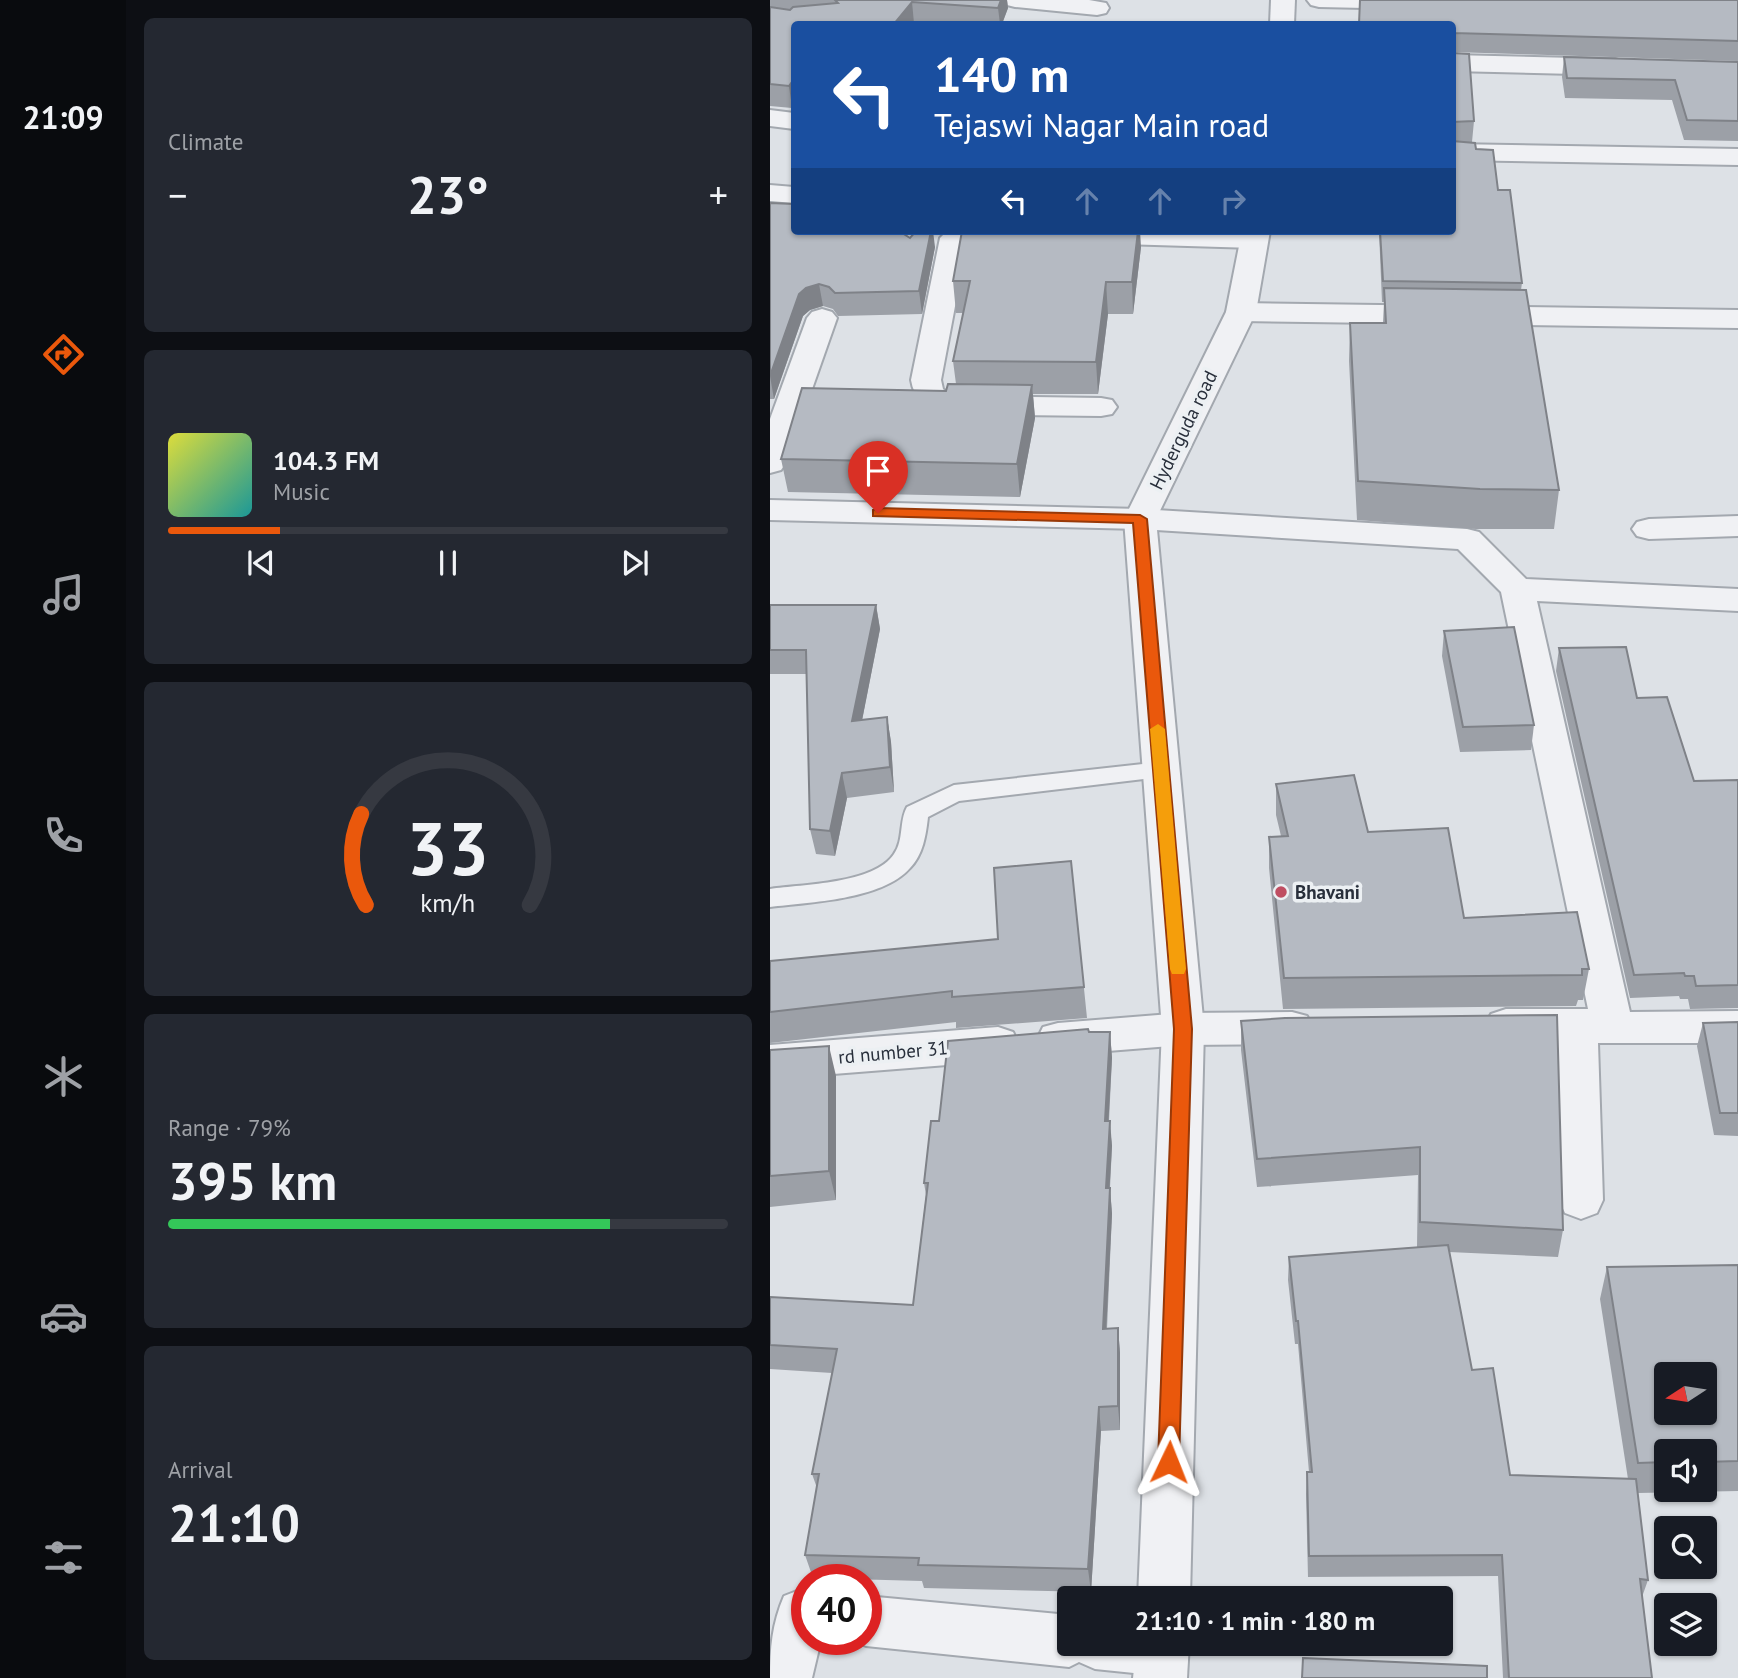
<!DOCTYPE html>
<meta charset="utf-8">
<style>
body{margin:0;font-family:"PT Sans",sans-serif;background:#242831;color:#f1f3f6;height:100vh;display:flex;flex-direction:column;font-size:26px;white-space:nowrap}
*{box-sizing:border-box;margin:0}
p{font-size:23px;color:#9ea1a6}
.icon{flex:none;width:38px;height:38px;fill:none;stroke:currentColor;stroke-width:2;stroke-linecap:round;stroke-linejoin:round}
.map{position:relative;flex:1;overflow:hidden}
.sheet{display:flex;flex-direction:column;gap:18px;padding:18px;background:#0d0f14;width:644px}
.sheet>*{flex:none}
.top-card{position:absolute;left:21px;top:21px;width:665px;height:214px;border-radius:7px;box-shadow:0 2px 5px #0004;background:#1a4fa0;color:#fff;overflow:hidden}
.needle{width:46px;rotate:258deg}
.tools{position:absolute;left:884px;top:1362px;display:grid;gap:14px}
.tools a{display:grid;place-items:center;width:63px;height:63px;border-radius:7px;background:#171b24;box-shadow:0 2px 5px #0004;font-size:35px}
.speed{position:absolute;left:21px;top:1564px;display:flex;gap:14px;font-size:35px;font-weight:700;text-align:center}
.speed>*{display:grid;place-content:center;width:91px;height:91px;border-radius:50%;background:#171b24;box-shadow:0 2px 5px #0004;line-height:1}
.speed .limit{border:10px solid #d22;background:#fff;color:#111}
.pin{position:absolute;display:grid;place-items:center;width:60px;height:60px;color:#fff;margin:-72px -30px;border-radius:50% 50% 50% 0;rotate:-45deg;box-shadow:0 0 7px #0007}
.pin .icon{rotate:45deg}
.me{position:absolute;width:77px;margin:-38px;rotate:2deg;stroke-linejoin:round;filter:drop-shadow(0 0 5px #0008)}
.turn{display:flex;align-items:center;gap:24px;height:147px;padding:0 28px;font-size:32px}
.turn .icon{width:91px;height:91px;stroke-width:2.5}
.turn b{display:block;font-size:49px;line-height:60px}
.lanes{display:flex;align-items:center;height:66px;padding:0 28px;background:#0003;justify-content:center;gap:35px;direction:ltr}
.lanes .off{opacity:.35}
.big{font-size:52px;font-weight:700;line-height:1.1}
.sheet .tile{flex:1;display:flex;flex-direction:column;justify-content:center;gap:10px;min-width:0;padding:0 24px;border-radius:10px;background:#242831}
.sheet .dial{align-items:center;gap:0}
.dial svg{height:182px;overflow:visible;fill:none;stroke:#363941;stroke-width:7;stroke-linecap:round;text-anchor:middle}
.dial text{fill:#f1f3f6;stroke:none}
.song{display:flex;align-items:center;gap:21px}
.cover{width:84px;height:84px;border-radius:10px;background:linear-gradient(135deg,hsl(60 70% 55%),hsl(180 70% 35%))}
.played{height:7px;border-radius:4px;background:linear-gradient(90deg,#ea580c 20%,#363941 20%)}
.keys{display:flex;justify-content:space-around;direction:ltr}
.heat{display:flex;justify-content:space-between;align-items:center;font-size:38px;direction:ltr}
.charge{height:10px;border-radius:5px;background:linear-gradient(90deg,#34c759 79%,#363941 0)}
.trip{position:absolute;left:287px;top:1586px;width:396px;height:70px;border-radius:7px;background:#171b24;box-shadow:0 2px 5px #0004;font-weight:700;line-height:70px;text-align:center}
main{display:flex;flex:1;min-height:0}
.tab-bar{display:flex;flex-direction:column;width:126px;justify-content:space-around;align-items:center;background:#090b0e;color:#9ea1a6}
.tab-bar .icon{width:49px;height:49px}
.tab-bar .on{color:#ea580c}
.tab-bar b{font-size:32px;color:#f1f3f6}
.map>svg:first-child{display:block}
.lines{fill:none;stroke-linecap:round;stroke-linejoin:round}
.service-casing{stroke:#a3a8af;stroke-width:4}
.minor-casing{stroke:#a3a8af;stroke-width:4}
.tertiary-casing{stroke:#a3a8af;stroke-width:4}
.service{fill:#f0f1f4;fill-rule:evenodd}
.minor{fill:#f0f1f4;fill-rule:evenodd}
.tertiary{fill:#f0f1f4;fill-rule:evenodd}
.wall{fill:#9ca0a7;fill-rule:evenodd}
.shaded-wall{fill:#7f8288}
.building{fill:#b5bac2;stroke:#7f8288;stroke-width:2;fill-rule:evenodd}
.route{fill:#ea580c;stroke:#983908;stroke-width:2}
.slow{fill:#f59e0b}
.poi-dot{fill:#bf4e62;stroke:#ecf0f3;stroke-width:2.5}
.labels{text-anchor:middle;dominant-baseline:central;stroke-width:7;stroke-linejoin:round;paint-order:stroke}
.street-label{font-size:19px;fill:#282f3b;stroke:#ecf0f3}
.poi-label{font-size:19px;font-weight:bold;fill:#282f3b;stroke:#ecf0f3;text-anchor:start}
</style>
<main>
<nav class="tab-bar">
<b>21:09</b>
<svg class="icon on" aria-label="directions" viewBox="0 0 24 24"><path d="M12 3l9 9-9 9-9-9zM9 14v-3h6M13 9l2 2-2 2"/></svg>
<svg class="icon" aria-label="music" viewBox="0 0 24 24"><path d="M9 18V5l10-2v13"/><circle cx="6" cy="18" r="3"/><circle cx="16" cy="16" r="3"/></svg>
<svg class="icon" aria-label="phone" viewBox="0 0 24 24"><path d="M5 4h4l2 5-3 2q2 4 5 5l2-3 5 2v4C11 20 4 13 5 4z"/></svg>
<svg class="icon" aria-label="climate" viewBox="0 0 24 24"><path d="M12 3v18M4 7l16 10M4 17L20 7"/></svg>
<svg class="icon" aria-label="car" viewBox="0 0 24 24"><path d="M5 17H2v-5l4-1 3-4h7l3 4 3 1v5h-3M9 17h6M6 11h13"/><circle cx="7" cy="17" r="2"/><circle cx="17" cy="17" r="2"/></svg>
<svg class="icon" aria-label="filters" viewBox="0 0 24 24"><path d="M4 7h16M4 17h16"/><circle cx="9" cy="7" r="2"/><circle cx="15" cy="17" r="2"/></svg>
</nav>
<section class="sheet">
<div class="tile"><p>Climate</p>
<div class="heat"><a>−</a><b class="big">23°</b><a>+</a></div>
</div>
<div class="tile">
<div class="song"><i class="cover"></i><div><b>104.3 FM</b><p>Music</p></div></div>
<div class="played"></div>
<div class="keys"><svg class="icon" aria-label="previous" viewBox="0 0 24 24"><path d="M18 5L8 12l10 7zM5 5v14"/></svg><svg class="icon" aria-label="pause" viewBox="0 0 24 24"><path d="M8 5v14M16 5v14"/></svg><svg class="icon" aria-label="next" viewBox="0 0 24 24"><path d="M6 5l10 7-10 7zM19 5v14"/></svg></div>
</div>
<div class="tile dial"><svg viewBox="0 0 100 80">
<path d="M14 69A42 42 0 1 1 86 69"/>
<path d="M14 69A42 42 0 0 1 12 29" stroke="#ea580c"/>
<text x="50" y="56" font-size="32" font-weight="700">33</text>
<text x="50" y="72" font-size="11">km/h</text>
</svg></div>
<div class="tile"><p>Range · 79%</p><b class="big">395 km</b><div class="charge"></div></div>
<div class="tile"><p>Arrival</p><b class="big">21:10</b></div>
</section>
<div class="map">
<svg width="968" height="1678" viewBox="0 0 968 1678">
<rect width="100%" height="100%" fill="#dde1e6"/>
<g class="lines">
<!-- service casing -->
<g class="service-casing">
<path id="service" d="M 391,762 L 399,764 L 403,770 L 399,776 L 189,801 L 158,817 C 156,835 153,855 140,868 C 112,900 40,902 0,907 L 0,889 C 33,884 104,884 124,854 C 134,840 129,821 137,807 L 184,785 Z"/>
</g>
<!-- minor casing -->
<g class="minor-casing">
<g id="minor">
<path d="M 233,0 L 319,0 L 336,3 L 339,8 L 336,13 L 327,15 L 245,7 L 237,5 Z"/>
<path d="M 537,0 L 652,0 L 653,2 L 649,7 L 641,9 L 549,7 L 541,5 Z"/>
<path d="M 682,55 L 845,59 L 854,62 L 858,67 L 854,72 L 845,75 L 682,71 Z"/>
<path d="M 0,110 L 24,113 L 24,129 L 0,126 Z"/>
<path d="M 682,144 L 968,149 L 968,165 L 682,160 Z"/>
<path d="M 0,185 L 24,187 L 24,203 L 0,201 Z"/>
<path d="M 177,231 L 258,233 L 254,239 L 244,241 L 203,240 L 197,243 L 171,380 L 173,389 L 181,396 L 331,398 L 342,400 L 347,407 L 342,414 L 331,416 L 173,414 C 155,410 144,398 141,380 L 170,238 Z"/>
<path d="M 307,231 L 484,232 L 494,234 L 498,240 L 494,246 L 484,248 L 318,243 L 308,241 L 304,235 Z"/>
<path d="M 471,303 L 968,310 L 968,328 L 471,321 L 461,318 L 456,312 L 461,306 Z"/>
<path d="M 52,309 L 62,312 L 67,318 L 16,463 L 11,470 L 0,473 L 0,419 L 37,318 L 42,312 Z"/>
<path d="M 0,500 L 370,509 L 697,529 L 709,532 L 756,579 L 968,589 L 968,611 L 767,601 L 860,1012 L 968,1011 L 968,1043 L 828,1043 L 833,1200 L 827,1213 L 811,1219 L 795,1213 L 789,1200 L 785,1041 L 736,1041 L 721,1036 L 715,1025 L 721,1014 L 736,1009 L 818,1009 L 731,592 L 688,549 L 370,529 L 0,520 Z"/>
<path d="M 968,516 L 968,536 L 879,539 L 867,536 L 862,529 L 867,522 L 879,519 Z"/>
<path d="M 522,1012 L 537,1016 L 543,1028 L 537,1040 L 522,1044 L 413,1045 L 288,1055 L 273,1051 L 267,1039 L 273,1027 L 288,1023 L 413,1013 Z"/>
<path d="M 228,1027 L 243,1032 L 249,1044 L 243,1056 L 228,1061 L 0,1079 L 0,1045 Z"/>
<path d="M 32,1589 L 37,1591 L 37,1640 L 51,1640 L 42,1678 L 0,1678 C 0,1648 2,1624 14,1596 Z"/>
<path d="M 96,1596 L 299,1615 L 299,1643 L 416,1643 L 419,1650 L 412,1668 L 393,1676 L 325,1669 L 309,1662 L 299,1667 L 96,1646 L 80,1640 L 96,1640 Z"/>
</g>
</g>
<!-- tertiary casing -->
<g class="tertiary-casing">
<g id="tertiary">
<path d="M 501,0 L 525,0 L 524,24 L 500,24 Z"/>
<path d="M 472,231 L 500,231 L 486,312 L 386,519 L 434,1029 L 420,1598 L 368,1598 L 392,1029 L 354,519 L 456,312 Z"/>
<path d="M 367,1643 L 419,1643 L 417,1678 L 363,1678 Z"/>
</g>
</g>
<!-- service -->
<use href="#service" class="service"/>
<!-- minor -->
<use href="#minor" class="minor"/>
<!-- tertiary -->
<use href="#tertiary" class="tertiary"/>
</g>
<!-- wall -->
<g class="wall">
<path d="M 0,0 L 237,0 L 238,8 L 232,24 L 168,24 L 144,23 L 24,24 L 22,108 L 0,106 Z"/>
<path d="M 968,0 L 968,61 L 682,52 L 682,24 Z"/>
<path d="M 682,53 L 704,121 L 702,142 L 683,142 L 706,149 L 728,190 L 752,283 L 751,290 L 789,490 L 784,529 L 706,529 L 587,520 L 579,361 L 580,323 L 613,323 L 614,302 L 612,302 L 609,231 L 682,231 Z"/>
<path d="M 794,57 L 968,62 L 968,141 L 914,140 L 902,100 L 795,98 L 792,77 Z"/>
<path d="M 0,203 L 24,231 L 140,238 L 165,247 L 152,314 L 68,316 L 63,309 L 53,306 L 40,310 L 33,316 L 4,399 L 0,399 Z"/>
<path d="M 371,247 L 363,314 L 338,314 L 328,394 L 263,394 L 265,418 L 250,497 L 18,492 L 11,459 L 176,391 L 186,384 L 183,361 L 193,313 L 186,313 L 183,281 Z"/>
<path d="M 0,605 L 106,605 L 110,629 L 92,720 L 117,717 L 121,742 L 124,792 L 77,798 L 65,856 L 46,854 L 40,829 L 37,674 L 0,674 Z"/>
<path d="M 674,631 L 764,725 L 761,750 L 690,752 L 672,656 Z"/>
<path d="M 789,648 L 867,698 L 924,781 L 968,780 L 968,1008 L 920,1009 L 918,999 L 910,999 L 909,996 L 860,998 L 786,671 Z"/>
<path d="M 506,784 L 598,832 L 694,918 L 819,969 L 813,1000 L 808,1000 L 806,1006 L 513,1009 L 499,868 L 499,837 L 511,836 L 506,815 Z"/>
<path d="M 301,861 L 317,1018 L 186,1028 L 186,1022 L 0,1043 L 0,961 L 228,939 Z"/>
<path d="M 471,1021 L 793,1230 L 788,1257 L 679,1252 L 702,1370 L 740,1475 L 858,1479 L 830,1299 L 837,1267 L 968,1267 L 968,1491 L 868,1493 L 878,1580 L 872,1597 L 882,1678 L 733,1678 L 728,1576 L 538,1577 L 536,1494 L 537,1472 L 539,1472 L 528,1344 L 525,1344 L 518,1280 L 519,1257 L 647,1247 L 648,1175 L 487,1187 L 471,1050 ZM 896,1451 L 934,1451 L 934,1489 L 896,1489 Z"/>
<path d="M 968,1022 L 968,1136 L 944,1135 L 927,1046 L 933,1023 Z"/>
<path d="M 319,1032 L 340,1032 L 342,1058 L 339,1121 L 342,1146 L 340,1188 L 342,1214 L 337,1329 L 348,1328 L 350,1353 L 350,1430 L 331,1431 L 321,1592 L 154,1588 L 152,1581 L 43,1578 L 35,1555 L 47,1488 L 42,1474 L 62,1373 L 0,1369 L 0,1297 L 143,1305 L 156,1195 L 154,1183 L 169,1121 Z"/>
<path d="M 0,1050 L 66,1076 L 66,1200 L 0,1207 Z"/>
</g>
<!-- shaded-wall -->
<g class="shaded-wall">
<path d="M 231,0 L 237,0 L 238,8 L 232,24 L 230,24 L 228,8 Z"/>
<path d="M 142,2 L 144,23 L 143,24 L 124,24 Z"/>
<path d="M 24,79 L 24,105 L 22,108 L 19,86 Z"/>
<path d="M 161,231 L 163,231 L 165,247 L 152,314 L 149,291 Z"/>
<path d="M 368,231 L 370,231 L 371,247 L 363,314 L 362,282 Z"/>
<path d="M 336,282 L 338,314 L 328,394 L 326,362 Z"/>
<path d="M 49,284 L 53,306 L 40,310 L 33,316 L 4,399 L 0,376 L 29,294 L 36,288 Z"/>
<path d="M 262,385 L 265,418 L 250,497 L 247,464 Z"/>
<path d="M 106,605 L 110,629 L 87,746 L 82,721 Z"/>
<path d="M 117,717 L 121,742 L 124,792 L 120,767 Z"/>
<path d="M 72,773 L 77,798 L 65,856 L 60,831 Z"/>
<path d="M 340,1032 L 342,1058 L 337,1146 L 335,1121 Z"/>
<path d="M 59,1046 L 66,1076 L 66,1200 L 59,1171 Z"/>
<path d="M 340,1121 L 342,1146 L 338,1214 L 336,1188 Z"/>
<path d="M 340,1188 L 342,1214 L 335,1353 L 333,1329 Z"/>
<path d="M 348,1328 L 350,1353 L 350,1430 L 348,1406 Z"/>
<path d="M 329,1407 L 331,1431 L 321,1592 L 318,1569 Z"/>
</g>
<!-- building -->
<g class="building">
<path d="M 65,0 L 231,0 L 228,8 L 142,2 L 124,24 L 24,24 L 24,79 L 19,86 L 0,84 L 0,7 L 20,10 L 23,7 L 68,3 Z"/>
<path d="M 590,0 L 968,0 L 968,41 L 683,33 L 682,34 L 682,24 L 589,24 Z"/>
<path d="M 682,53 L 699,54 L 704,121 L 682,122 Z"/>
<path d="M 794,57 L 968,62 L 968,121 L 917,120 L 905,80 L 797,78 Z"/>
<path d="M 682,141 L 705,143 L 706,149 L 723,150 L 728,190 L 740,190 L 752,283 L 613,281 L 610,231 L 682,231 Z"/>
<path d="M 0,203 L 24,204 L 24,231 L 129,231 L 140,238 L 146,231 L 161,231 L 149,291 L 65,293 L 59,287 L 49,284 L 36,288 L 29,294 L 0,376 Z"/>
<path d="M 192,231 L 368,231 L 362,282 L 336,282 L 326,362 L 183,361 L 200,281 L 183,281 Z"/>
<path d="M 614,288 L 756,290 L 789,490 L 710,489 L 588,481 L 580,323 L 616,323 Z"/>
<path d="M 178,384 L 262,385 L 247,464 L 11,459 L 32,388 L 176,391 Z"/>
<path d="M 0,605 L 106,605 L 82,721 L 117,717 L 120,767 L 72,773 L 60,831 L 40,829 L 36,650 L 0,650 Z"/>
<path d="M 744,627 L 764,725 L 693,727 L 674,631 Z"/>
<path d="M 856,647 L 867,698 L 897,697 L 924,781 L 968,780 L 968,985 L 926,986 L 924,976 L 915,976 L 914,973 L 864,975 L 789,648 Z"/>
<path d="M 584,775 L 598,832 L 678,828 L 694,918 L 807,912 L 819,969 L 812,969 L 812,975 L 514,978 L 499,837 L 518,836 L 506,784 Z"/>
<path d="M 301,861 L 314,987 L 182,997 L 182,991 L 0,1012 L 0,961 L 228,939 L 224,868 Z"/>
<path d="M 787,1015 L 793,1230 L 650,1222 L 650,1147 L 487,1159 L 471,1021 L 515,1018 Z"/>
<path d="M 968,1022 L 968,1113 L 950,1113 L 933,1023 Z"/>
<path d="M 318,1029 L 319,1032 L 340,1032 L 335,1121 L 340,1121 L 336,1188 L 340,1188 L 333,1329 L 348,1328 L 348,1406 L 329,1407 L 318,1569 L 148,1565 L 149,1558 L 35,1555 L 49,1474 L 42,1474 L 67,1349 L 0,1345 L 0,1297 L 143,1305 L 158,1183 L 154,1183 L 161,1121 L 169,1121 L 178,1041 Z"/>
<path d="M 59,1046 L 59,1171 L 0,1176 L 0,1050 Z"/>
<path d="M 678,1245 L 702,1370 L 723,1368 L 740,1475 L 866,1479 L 878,1580 L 870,1579 L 882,1678 L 739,1678 L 732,1555 L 539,1556 L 537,1472 L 542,1472 L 528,1321 L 526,1321 L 519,1257 Z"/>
<path d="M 968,1265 L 968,1461 L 934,1462 L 934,1451 L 896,1451 L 896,1462 L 868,1463 L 837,1267 ZM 896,1374 L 934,1374 L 934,1412 L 896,1412 Z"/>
<path d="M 533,1658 L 717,1666 L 717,1678 L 532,1678 Z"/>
</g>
<!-- route -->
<path class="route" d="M 108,508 L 370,515 L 377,519 L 422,1029 L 409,1462 L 406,1469 L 399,1472 L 391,1469 L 388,1462 L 404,1029 L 363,523 L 103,516 L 103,510 Z"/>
<!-- slow -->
<path class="slow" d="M 388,724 L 395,729 L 416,969 L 414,974 L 402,974 L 400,969 L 380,729 Z"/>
<!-- markers -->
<circle class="poi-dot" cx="511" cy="892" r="7"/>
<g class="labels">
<!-- street labels -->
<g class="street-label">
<text transform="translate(413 430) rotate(-64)">Hyderguda road</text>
<text transform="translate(123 1052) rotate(-5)">rd number 31</text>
</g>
<!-- poi labels -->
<g class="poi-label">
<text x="525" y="892">Bhavani</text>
</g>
</g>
</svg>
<div class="tools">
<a><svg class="needle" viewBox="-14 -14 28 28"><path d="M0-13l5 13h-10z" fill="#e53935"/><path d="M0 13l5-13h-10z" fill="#9ea1a6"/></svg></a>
<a><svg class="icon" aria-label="sound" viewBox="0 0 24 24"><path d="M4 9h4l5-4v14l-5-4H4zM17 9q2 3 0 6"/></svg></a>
<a><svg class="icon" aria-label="search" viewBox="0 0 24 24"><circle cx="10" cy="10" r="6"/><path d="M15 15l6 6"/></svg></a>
<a><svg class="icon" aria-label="layers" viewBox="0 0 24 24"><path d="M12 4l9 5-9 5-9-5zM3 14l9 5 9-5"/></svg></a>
</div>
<div class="speed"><div class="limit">40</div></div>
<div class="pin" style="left:108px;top:513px;background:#d93025"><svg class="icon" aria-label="arrive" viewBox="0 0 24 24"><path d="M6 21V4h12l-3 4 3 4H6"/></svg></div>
<svg class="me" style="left:399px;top:1462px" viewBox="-20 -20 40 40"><path d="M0-17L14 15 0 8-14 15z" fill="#ea580c" stroke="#fff" stroke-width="4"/></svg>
<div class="trip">21:10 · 1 min · 180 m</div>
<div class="top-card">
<div class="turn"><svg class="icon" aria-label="left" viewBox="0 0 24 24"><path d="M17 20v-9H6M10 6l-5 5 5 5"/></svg><div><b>140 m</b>Tejaswi Nagar Main road</div></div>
<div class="lanes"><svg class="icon" aria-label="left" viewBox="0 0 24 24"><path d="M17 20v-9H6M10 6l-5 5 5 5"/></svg><svg class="icon off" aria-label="ahead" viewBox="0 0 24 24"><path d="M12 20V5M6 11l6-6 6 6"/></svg><svg class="icon off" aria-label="ahead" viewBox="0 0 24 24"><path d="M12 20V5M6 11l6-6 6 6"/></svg><svg class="icon off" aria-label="right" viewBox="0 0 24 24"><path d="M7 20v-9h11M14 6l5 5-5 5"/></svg></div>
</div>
</div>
</main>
